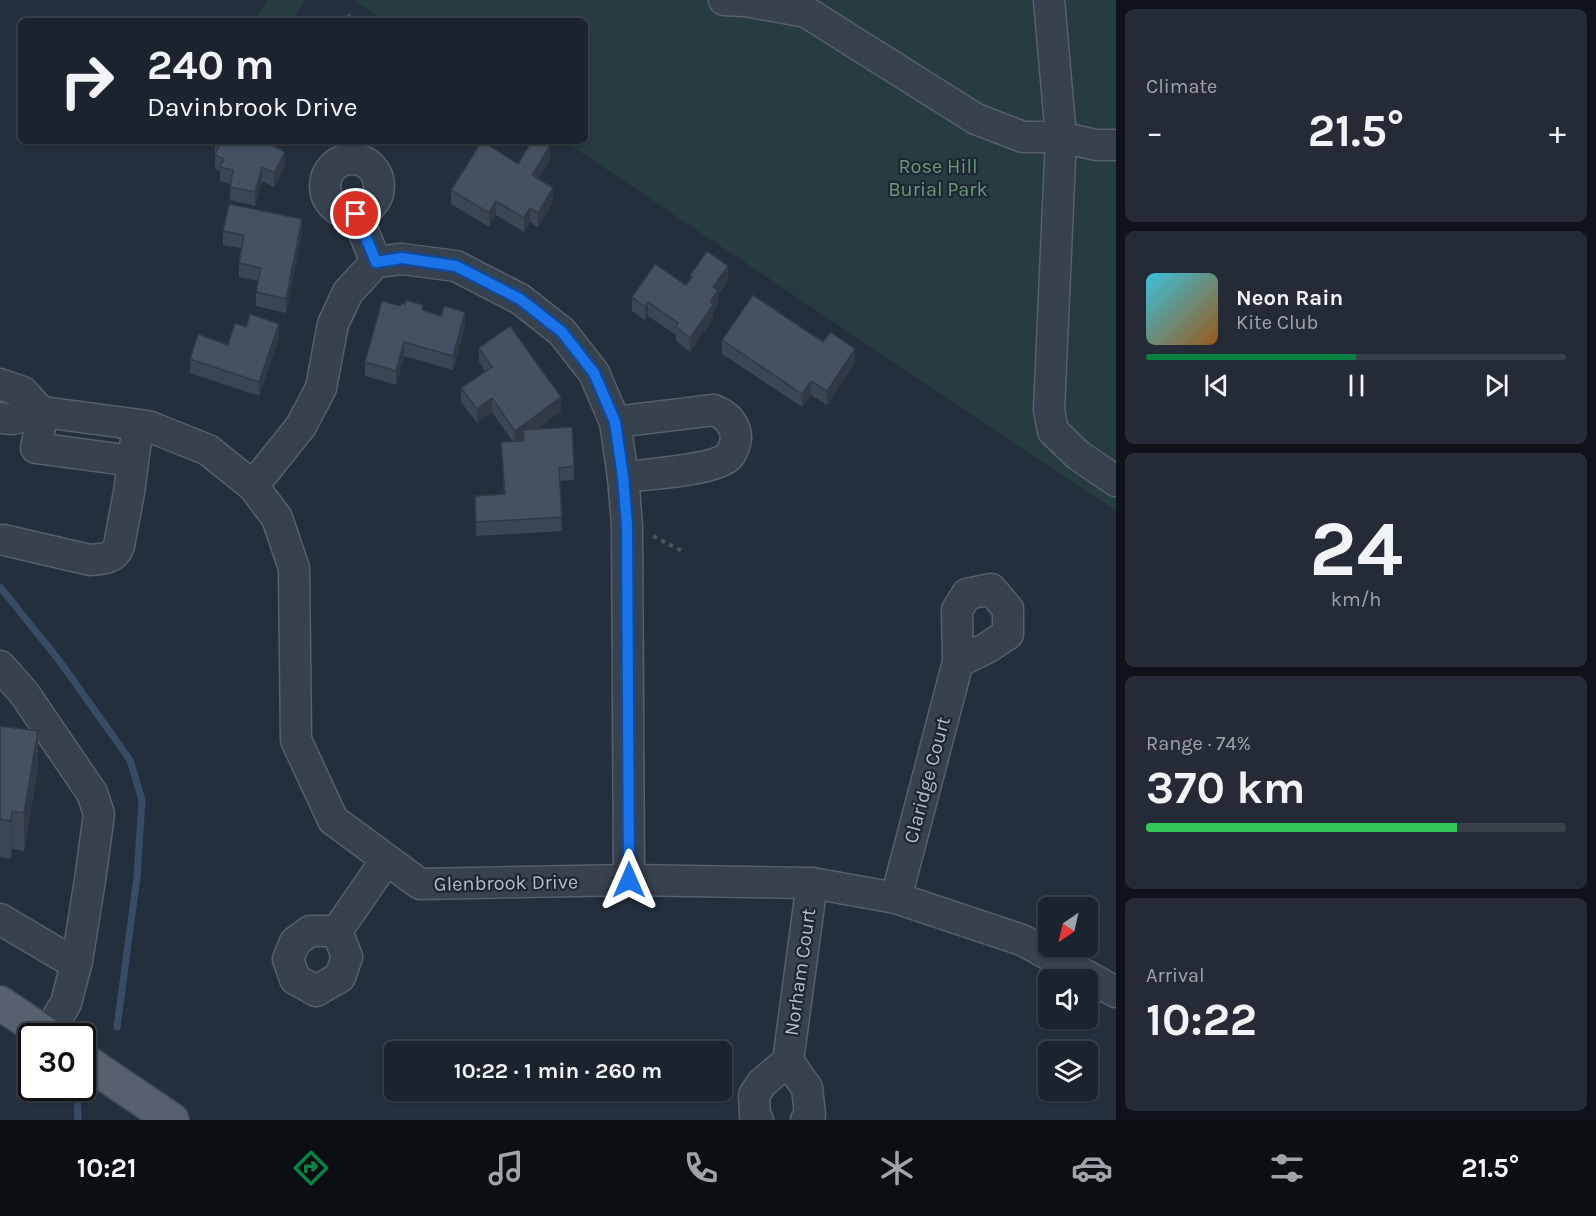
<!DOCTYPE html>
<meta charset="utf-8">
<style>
body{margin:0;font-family:Karla,sans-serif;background:#242b36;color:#f1f3f6;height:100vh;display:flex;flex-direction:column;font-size:22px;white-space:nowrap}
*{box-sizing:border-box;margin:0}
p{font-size:20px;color:#a0a4aa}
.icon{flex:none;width:33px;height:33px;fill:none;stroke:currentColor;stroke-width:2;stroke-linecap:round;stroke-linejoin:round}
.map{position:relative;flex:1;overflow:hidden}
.side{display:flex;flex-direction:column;gap:9px;padding:9px;background:#0f1319;width:480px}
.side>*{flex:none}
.top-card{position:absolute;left:18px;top:18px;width:570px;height:126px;border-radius:9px;box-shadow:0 2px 4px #0004,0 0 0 2px #39404a;background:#1b232e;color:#f1f3f6;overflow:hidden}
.needle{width:39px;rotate:214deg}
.fabs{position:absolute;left:1038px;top:897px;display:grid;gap:12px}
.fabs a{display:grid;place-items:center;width:60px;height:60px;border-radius:9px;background:#1b232e;box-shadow:0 2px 4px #0004,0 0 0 2px #39404a;font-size:30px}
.speed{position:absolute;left:18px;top:1023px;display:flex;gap:12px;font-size:30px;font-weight:700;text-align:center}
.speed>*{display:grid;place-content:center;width:78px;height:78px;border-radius:50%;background:#1b232e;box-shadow:0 2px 4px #0004,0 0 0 2px #39404a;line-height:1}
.speed .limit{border:3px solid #111;border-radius:9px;background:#fff;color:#111}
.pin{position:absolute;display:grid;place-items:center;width:51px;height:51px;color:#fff;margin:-26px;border:3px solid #fff;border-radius:50%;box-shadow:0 2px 6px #0007}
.me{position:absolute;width:66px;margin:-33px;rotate:0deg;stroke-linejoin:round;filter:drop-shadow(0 0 4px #0008)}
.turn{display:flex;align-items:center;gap:21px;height:126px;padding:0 30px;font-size:27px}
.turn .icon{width:78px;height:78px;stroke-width:2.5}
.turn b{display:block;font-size:42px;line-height:51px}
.big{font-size:45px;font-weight:700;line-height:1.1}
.side .tile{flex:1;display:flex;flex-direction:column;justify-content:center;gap:9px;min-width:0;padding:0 21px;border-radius:9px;background:#242b36}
.side .dial{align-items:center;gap:0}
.dial b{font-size:78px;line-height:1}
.song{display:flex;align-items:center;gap:18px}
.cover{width:72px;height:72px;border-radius:9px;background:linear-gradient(135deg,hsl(190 70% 55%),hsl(30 70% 35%))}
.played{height:6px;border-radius:3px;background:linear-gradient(90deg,#0b8043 50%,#39404a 50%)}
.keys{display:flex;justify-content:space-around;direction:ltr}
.heat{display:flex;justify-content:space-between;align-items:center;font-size:33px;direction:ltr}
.charge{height:9px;border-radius:4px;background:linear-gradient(90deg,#34c759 74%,#39404a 0)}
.trip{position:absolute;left:384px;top:1041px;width:348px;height:60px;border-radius:9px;background:#1b232e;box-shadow:0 2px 4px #0004,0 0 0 2px #39404a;font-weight:700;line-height:60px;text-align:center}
.dock{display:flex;height:96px;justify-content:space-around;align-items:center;background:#0b0e12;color:#a0a4aa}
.dock .icon{width:42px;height:42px}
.dock .active{color:#0b8043}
.dock b{font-size:27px;color:#f1f3f6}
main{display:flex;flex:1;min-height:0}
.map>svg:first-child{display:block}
.green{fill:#263c3f}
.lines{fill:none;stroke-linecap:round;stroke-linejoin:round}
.stream{stroke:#394c67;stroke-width:7}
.minor-casing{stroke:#565f6c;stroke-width:33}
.major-casing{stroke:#414a57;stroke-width:36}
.path{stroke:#44595c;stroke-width:4;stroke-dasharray:4.5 4.5;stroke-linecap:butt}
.minor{stroke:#38414e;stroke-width:30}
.major{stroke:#56606e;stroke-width:33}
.wall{fill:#3b4654}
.shaded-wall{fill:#303945}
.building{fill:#455162;stroke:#303945;stroke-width:1.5}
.route-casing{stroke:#114b97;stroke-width:15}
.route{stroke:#1a73e8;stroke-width:10}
.labels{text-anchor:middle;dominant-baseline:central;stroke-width:4.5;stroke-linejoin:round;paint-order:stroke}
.park-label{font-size:20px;fill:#6b9a76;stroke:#1d2633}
.street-label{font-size:20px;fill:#b4bcc9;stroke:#1d2633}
</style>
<main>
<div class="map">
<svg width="1116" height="1120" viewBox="0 0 1116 1120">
<rect width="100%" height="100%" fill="#242f3e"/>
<!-- green -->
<g class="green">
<path d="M 267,0 L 306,0 L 292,21 L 253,21 Z"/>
<path d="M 354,0 L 1116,0 L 1116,511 L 564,141 L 585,141 L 585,21 L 385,21 Z"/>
</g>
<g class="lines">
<!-- stream -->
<g class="stream">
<path d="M 0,587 L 58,659 L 130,760 L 142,800 L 137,877 L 117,1027"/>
<path d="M 77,1097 L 78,1120"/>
</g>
<!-- minor casing -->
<g class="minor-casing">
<g id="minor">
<path d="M 724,0 L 745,1 L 806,12 L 976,119 L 1023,137 L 1061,137 L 1096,145 L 1116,145"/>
<path d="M 1049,0 L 1061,137 L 1049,410 L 1053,431 L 1078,455 L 1116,481"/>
<circle cx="352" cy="186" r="27"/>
<path d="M 356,214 L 376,262"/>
<path d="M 0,384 L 23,392 L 41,412"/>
<path d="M 43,412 L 36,448 L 133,461"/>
<path d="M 0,418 L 12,419 L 43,412 L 148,426 L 208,450 L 253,486 L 277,518 L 294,568 L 296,740 L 333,820 L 420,884 L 629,880 L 812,883 L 896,898 L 1022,940 L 1116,992"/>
<path d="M 615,422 L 714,410 C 726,415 735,423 736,437 C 736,442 732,454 728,457 C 712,471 646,474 623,477"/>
<path d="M 253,486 L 301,426 L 321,388 L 333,324 L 348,292 L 376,262 L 402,259 L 456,266 L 520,299 L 562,332 L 594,373 L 615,422 L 623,477 L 627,525 L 629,880"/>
<path d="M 4,540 L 90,560 C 103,559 114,559 119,546 L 129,492 L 138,425"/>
<path d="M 0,666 L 24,693 L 92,793 L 99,814 L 90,880 L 77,961 L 66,1003 L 47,1035"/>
<path d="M 896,898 L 958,662 L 957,610 L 967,594 L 991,589 L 1008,609 L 1008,634 L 987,648 L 958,662"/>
<path d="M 0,919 L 76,964"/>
<path d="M 337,931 L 310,931 L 295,942 L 288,959 L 295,979 L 316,991 L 340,977 L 347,957 L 337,931 L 386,860"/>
<path d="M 788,1061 L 807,1088 L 810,1115 L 806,1120"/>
<path d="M 758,1120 L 755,1116 L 754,1095 L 762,1083 L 788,1061 L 812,883"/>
</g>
</g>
<!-- major casing -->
<g class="major-casing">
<g id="major">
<path d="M 0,1003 L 49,1036"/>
<path d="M 82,1059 L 172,1120"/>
</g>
</g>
<!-- path -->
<path class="path" d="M 653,536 L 682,551"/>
<!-- minor -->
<use href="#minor" class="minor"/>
<!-- major -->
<use href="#major" class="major"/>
</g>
<!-- wall -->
<g class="wall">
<path d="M 216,141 L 275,141 L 273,146 L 285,166 L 274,187 L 262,181 L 255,206 L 230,200 L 230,184 L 220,181 L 220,171 L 215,169 L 215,144 Z"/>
<path d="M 550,160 L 538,179 L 553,202 L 538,227 L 530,222 L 524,232 L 496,215 L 489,227 L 451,204 L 451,190 L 518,164 Z"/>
<path d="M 223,231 L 302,233 L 286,313 L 256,306 L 256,292 L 258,281 L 239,277 L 239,263 L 242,248 L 223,245 Z"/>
<path d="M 690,275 L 728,280 L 718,294 L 718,304 L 713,312 L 713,319 L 690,352 L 676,341 L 676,335 L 648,316 L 645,320 L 632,311 L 632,297 L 686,285 L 690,280 Z"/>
<path d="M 423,311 L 465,326 L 453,370 L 404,356 L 396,385 L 365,376 L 365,362 Z"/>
<path d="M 246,327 L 279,338 L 259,396 L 190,373 L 190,359 L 228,345 Z"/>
<path d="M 722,340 L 855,363 L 827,405 L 811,395 L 802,407 L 722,354 Z"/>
<path d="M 479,348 L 561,411 L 537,429 L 574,466 L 574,480 L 560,481 L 562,531 L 476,536 L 475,496 L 504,494 L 501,442 L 513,442 L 492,412 L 477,423 L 461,402 L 461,388 L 485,371 L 479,362 Z"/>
<path d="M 0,726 L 38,769 L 24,851 L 12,849 L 11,859 L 0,857 Z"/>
</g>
<!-- shaded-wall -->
<g class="shaded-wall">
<path d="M 270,141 L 275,141 L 269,158 L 269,144 Z"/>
<path d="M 550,146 L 550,160 L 532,189 L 532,175 Z"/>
<path d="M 285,152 L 285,166 L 274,187 L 274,173 Z"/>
<path d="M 262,167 L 262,181 L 255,206 L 255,192 Z"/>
<path d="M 553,188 L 553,202 L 538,227 L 538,213 Z"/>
<path d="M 496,201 L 496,215 L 489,227 L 489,213 Z"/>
<path d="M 530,208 L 530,222 L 524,232 L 524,218 Z"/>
<path d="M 302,219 L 302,233 L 286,313 L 286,299 Z"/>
<path d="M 728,266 L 728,280 L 718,294 L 718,304 L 713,312 L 713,319 L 690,352 L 690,338 L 711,301 L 713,287 Z"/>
<path d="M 648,302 L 648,316 L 645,320 L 645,307 Z"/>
<path d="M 465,312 L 465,326 L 453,370 L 453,356 Z"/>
<path d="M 279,324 L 279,338 L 259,396 L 259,382 Z"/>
<path d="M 404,342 L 404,356 L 396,385 L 396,371 Z"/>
<path d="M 855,349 L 855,363 L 827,405 L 827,391 Z"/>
<path d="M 811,381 L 811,395 L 802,407 L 802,394 Z"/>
<path d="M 561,397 L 561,411 L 524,438 L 523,430 L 523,439 L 515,445 L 515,431 Z"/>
<path d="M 492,398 L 492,412 L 477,423 L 477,409 Z"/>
<path d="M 38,731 L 38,769 L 24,851 L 24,813 Z"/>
<path d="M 12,811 L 12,849 L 11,859 L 11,821 Z"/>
</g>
<!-- building -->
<g class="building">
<path d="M 350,13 L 354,21 L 336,21 Z"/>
<path d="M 216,141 L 270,141 L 269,144 L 285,152 L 274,173 L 262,167 L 255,192 L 230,187 L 233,170 L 220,167 L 224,159 L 215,155 L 219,146 L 215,144 Z"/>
<path d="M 482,141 L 518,164 L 532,141 L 542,141 L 550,146 L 532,175 L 553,188 L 538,213 L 530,208 L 524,218 L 496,201 L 489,213 L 451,190 Z"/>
<path d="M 229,204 L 302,219 L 286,299 L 256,292 L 261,268 L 239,263 L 244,235 L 223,231 Z"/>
<path d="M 707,251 L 728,266 L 713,287 L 718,290 L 711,301 L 713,305 L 690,338 L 676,327 L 678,323 L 648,302 L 645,307 L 632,297 L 655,264 L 686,285 L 692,277 L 690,275 Z"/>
<path d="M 753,295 L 823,342 L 830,332 L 855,349 L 827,391 L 811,381 L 802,394 L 722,340 Z"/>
<path d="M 406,300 L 423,305 L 422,310 L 441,316 L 444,306 L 465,312 L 453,356 L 404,342 L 396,371 L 365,362 L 382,301 L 400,306 L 402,303 L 405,304 Z"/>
<path d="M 250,314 L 279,324 L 259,382 L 190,359 L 198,334 L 228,345 L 235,323 L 246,327 Z"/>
<path d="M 510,326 L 561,397 L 515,431 L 492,398 L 477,409 L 461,388 L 492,367 L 479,348 Z"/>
<path d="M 572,427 L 574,466 L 559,468 L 562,517 L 476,522 L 475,496 L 505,494 L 501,442 L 524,441 L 523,430 Z"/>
<path d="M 0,726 L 38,731 L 24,813 L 12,811 L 11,821 L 0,819 Z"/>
</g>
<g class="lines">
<!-- route casing -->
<g class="route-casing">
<path id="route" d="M 356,214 L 376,262 L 402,258 L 456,266 L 520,299 L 562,332 L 594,373 L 615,422 L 623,477 L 627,525 L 629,880"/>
</g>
<!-- route -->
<use href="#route" class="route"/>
</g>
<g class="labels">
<!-- park labels -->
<g class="park-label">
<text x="938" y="166">Rose Hill<tspan x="938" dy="23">Burial Park</tspan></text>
</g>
<!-- street labels -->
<g class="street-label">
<text transform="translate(927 780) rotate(-75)">Claridge Court</text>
<text transform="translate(506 883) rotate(-1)">Glenbrook Drive</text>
<text transform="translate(800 972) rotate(-82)">Norham Court</text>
</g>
</g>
</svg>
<div class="fabs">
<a><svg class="needle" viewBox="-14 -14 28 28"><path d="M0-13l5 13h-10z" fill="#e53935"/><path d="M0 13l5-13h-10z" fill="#a0a4aa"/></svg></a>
<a><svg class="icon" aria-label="sound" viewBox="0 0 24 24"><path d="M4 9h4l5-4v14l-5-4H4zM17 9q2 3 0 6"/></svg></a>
<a><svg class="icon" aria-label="layers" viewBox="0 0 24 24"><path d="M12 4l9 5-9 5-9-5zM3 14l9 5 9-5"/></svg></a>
</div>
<div class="speed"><div class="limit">30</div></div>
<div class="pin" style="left:356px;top:214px;background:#d93025"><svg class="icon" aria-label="arrive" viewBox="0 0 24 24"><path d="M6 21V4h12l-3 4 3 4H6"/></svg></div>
<svg class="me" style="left:629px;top:880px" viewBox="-20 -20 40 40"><path d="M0-17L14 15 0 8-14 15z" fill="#1a73e8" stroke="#fff" stroke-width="4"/></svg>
<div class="trip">10:22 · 1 min · 260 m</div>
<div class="top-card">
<div class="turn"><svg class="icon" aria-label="right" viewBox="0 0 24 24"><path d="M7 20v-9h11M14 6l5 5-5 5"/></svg><div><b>240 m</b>Davinbrook Drive</div></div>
</div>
</div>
<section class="side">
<div class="tile"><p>Climate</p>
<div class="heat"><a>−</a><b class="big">21.5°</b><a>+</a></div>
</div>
<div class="tile">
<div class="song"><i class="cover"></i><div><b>Neon Rain</b><p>Kite Club</p></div></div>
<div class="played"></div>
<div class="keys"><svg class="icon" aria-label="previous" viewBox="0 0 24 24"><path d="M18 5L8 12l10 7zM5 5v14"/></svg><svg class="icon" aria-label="pause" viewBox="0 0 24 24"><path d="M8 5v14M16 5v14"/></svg><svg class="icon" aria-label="next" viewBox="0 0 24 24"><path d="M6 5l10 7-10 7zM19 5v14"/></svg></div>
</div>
<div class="tile dial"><b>24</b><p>km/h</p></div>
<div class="tile"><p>Range · 74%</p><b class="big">370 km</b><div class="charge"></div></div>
<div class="tile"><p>Arrival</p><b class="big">10:22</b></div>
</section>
</main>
<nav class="dock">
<b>10:21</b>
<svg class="icon active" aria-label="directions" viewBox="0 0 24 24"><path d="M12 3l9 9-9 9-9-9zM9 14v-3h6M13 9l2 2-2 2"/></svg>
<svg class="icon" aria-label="music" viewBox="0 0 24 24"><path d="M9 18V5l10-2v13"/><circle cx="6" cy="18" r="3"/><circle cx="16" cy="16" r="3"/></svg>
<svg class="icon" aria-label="phone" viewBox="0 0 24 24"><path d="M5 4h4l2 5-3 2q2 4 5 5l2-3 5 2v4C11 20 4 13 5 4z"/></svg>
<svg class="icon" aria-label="climate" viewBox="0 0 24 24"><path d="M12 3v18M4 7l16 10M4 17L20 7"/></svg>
<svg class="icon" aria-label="car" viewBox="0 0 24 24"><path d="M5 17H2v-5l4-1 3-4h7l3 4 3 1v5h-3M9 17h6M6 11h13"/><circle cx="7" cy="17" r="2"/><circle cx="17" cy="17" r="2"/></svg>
<svg class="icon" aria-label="filters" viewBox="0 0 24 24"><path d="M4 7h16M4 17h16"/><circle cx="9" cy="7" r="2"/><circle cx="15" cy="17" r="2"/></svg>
<b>21.5°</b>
</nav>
